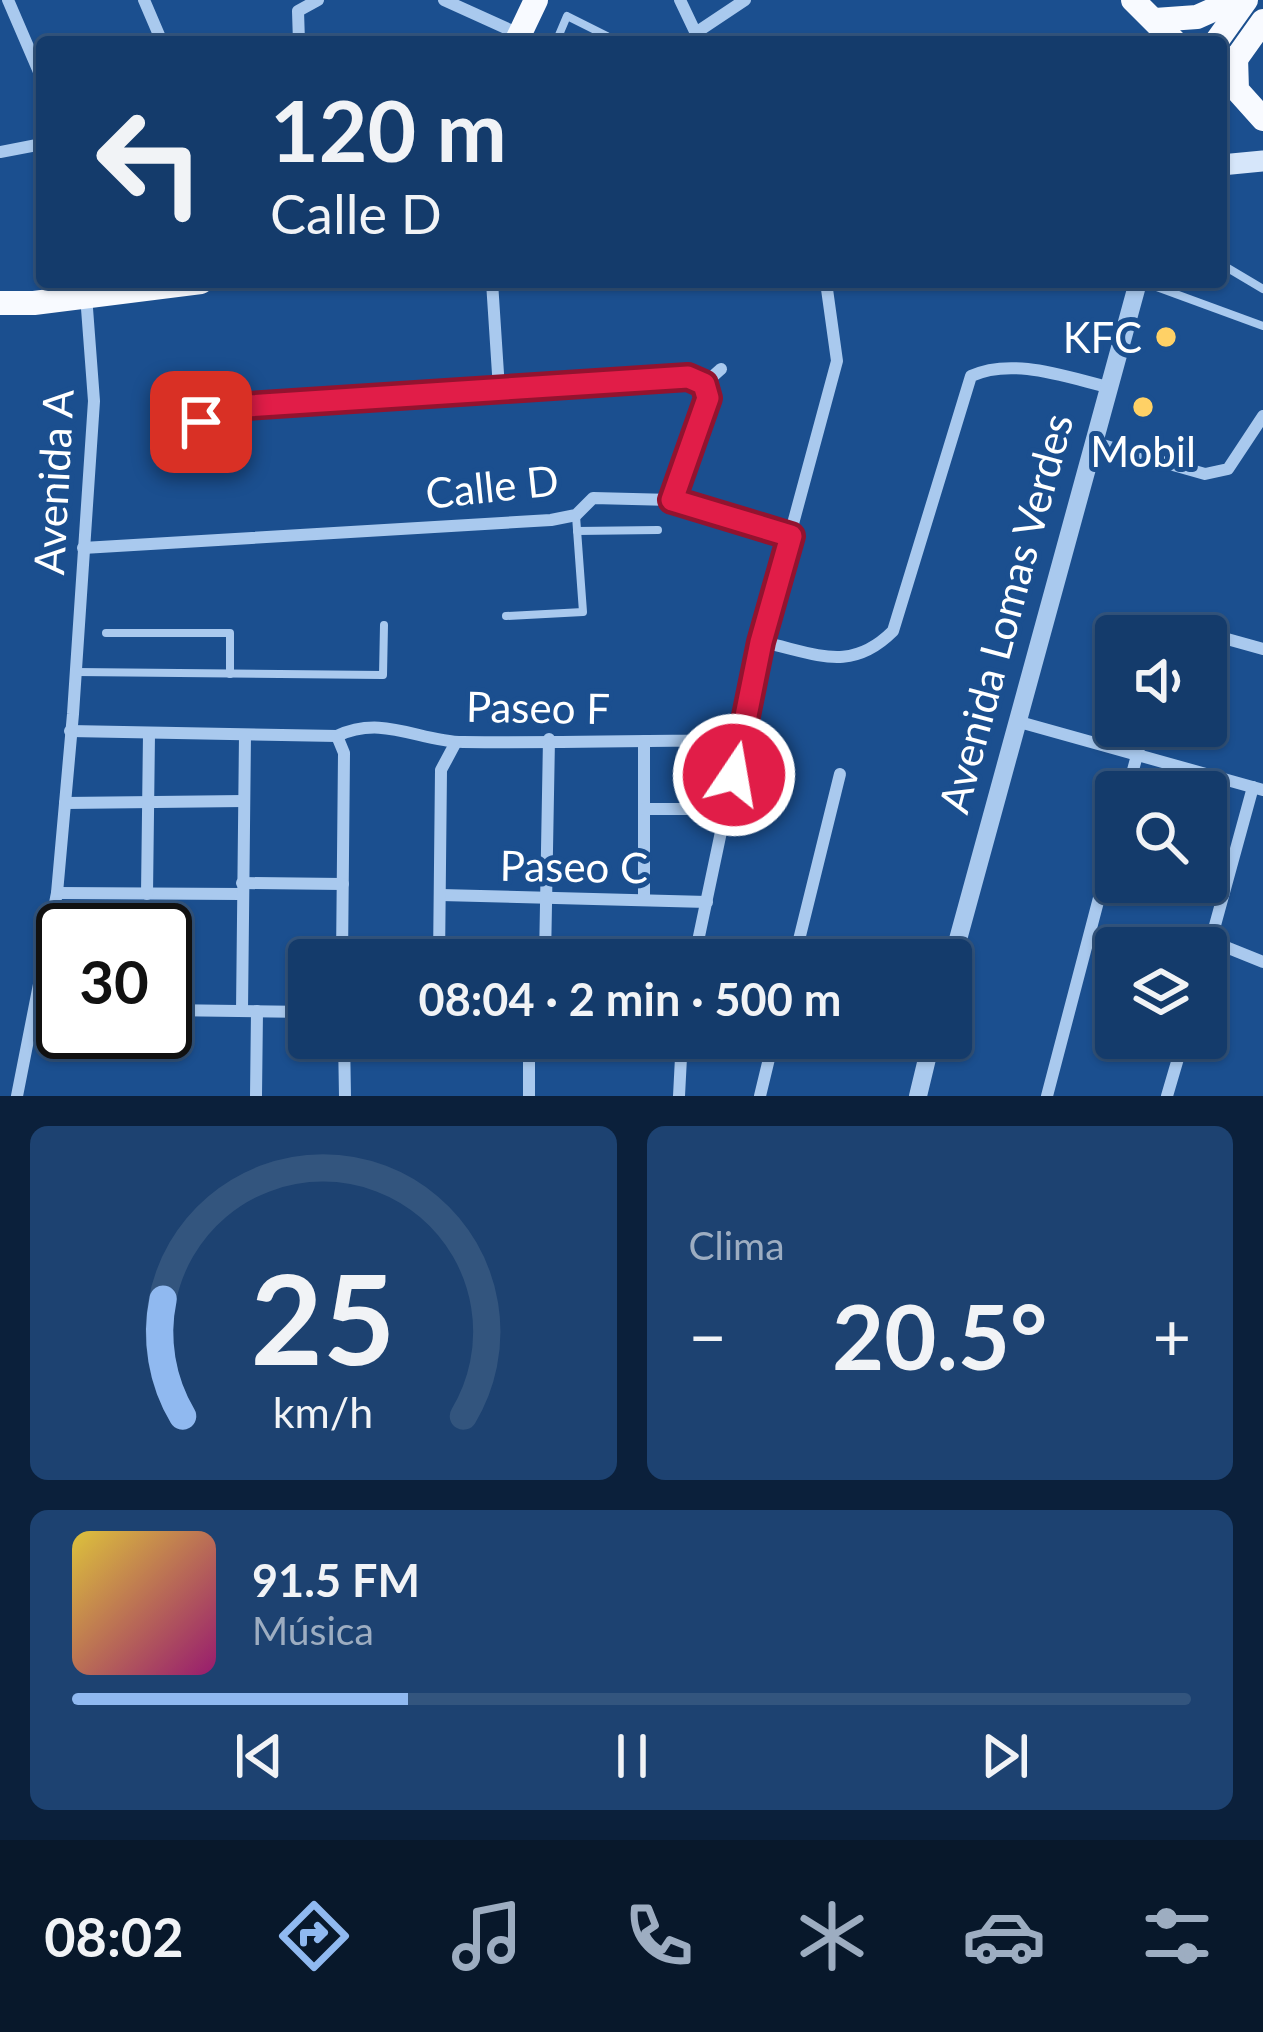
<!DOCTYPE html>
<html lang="es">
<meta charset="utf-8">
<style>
body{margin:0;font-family:Lato,sans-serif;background:#1d4271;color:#f1f3f6;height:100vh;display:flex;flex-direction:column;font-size:45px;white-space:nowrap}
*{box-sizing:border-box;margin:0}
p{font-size:39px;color:#9dadc1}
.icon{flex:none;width:66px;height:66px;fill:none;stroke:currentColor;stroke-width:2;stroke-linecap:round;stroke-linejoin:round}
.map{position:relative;height:1096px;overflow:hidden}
.side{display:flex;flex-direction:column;gap:30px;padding:30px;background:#0b203b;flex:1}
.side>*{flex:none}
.banner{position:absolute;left:36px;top:36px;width:1191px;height:252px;border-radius:12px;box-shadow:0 3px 9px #0004,0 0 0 3px #33557e;background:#143b6b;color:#f1f3f6;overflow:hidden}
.tools{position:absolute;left:1095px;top:615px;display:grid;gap:24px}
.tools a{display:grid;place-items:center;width:132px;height:132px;border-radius:12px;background:#143b6b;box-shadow:0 3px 9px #0004,0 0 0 3px #33557e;font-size:60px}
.speed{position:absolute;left:36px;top:903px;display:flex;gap:24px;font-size:60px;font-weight:700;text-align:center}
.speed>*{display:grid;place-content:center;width:156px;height:156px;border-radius:50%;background:#143b6b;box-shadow:0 3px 9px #0004,0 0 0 3px #33557e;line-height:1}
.speed .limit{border:6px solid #111;border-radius:18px;background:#fff;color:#111}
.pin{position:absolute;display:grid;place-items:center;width:102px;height:102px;color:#fff;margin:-51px;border-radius:24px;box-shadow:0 6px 18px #0006}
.me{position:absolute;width:132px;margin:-66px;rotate:12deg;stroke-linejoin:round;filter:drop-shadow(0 0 9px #0008)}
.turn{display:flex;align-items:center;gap:42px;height:252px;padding:0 36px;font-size:54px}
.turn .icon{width:156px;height:156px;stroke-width:2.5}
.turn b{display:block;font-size:84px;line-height:102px}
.big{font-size:90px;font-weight:700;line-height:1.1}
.side .tile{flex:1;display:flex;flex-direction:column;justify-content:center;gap:18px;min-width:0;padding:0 42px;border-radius:18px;background:#1d4271}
.side .dial{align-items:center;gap:0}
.dial svg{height:312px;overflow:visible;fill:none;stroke:#33557e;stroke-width:7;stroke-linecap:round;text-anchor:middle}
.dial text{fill:#f1f3f6;stroke:none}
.song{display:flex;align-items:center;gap:36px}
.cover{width:144px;height:144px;border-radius:18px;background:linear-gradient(135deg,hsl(50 70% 55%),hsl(320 70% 35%))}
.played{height:12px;border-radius:6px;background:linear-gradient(90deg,#90b9f0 30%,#33557e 30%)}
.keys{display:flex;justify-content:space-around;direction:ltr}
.heat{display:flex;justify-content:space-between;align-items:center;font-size:66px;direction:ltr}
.side .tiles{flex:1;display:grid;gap:30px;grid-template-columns:1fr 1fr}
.tile:last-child{grid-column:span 2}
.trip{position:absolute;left:288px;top:939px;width:684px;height:120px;border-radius:12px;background:#143b6b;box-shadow:0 3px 9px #0004,0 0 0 3px #33557e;font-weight:700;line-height:120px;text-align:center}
.tab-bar{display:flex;height:192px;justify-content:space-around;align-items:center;background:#08182b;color:#9dadc1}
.tab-bar .icon{width:84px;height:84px}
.tab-bar .active{color:#90b9f0}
.tab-bar b{font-size:54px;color:#f1f3f6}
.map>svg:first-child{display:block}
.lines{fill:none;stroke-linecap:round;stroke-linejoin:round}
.service{stroke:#a9c9ee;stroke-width:8}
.minor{stroke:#a9c9ee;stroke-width:12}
.tertiary{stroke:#a9c9ee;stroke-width:18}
.secondary{stroke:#d6e6fa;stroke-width:21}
.trunk{stroke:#f8faff;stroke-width:24}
.route-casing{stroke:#92132f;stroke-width:30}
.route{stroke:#e11d48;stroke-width:21}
.poi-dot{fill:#ffd166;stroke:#1b4f8f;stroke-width:4.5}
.labels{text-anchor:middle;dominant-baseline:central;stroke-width:10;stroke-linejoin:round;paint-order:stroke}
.poi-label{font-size:42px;fill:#fff;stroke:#1b4f8f;text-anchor:end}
.street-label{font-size:42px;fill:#fff;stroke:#1b4f8f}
</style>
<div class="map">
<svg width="1263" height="1096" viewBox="0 0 1263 1096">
<rect width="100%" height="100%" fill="#1b4f8f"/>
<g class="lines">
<!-- service -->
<g class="service">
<path d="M 556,42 L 567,16 L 607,36 L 610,42"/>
<path d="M 1221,264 L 1263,289"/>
<path d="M 1143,282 L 1263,326"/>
<path d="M 577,531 L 658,530"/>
<path d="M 506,616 L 583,612 L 576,516"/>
<path d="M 106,633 L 230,633 L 230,674"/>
<path d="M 76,672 L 383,675 L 384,625"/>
</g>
<!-- minor -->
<g class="minor">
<path d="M 8,0 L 42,79"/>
<path d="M 144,0 L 162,42"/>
<path d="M 444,0 L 519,34"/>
<path d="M 680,0 L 700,42"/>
<path d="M 697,32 L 745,0"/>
<path d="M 299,42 L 298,11 L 318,0"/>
<path d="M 0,152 L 42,144"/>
<path d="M 492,282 L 499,389"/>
<path d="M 704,384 L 721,369"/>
<path d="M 1092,442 L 1205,474 L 1228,469 L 1263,416"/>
<path d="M 179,461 L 202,458 L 201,422 L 217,408 L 688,377 L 704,384"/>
<path d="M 672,500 L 708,398 L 704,384"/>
<path d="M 83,548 L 551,520 L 576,515 L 593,498 L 672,500 L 791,536"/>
<path d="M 1173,636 L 1184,627 L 1263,649"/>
<path d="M 761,642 C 816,653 850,674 893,631 L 971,376 C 1012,357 1066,377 1108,387"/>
<path d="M 1016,721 L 1263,790"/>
<path d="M 70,731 L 337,736 C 383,714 420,742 463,742 C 556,743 649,741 741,740"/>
<path d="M 337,736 L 344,753 L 342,960"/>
<path d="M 644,741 L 644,900"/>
<path d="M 1127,792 L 1145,726"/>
<path d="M 65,803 L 244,801"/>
<path d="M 644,809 L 727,809"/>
<path d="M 242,883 L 343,884"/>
<path d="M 57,893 L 242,894"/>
<path d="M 147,894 L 149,734"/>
<path d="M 441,895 L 707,902"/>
<path d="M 1211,941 L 1263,962"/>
<path d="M 1206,958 L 1253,787"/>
<path d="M 439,960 L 441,770 L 456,742"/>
<path d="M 545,960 L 549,739"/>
<path d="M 694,960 L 761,642 L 837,361 L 826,282"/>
<path d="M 794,960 L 840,774"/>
<path d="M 36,1005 L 63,1006"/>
<path d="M 165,1010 L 309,1012"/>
<path d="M 242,1011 L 245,735"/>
<path d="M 344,1038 L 345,1096"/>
<path d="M 17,1096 L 57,893 L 73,714 L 94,401 L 85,282"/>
<path d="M 256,1096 L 257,1011"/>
<path d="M 529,1096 L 529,1038"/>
<path d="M 679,1096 L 682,1038"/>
<path d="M 760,1096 L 774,1038"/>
<path d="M 1047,1096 L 1116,833"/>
<path d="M 1167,1096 L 1184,1038"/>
</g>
<!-- tertiary -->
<g class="tertiary">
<path d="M 951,965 L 1138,282"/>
<path d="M 918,1096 L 932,1038"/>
</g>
<!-- secondary -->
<path class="secondary" d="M 1221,165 L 1263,161"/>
<!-- trunk -->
<g class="trunk">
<path d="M 1133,0 L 1175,42"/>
<path d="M 1155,20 L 1197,17 L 1235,0"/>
<path d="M 516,42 L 536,0"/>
<path d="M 1216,42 L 1246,0"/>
<path d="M 1236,57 L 1237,90 L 1263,119"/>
<path d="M 1221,80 L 1263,21"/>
<path d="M 0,303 L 34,303 L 201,282"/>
</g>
</g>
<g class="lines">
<!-- route casing -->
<g class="route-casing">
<path id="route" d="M 201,422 L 217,408 L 688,377 L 704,384 L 708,398 L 672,500 L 791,536 L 761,642 L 734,775"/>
</g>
<!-- route -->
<use href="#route" class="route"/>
</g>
<!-- markers -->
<g class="poi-dot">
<circle cx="1166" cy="337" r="12"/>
<circle cx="1143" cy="407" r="12"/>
</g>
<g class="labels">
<!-- poi labels -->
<g class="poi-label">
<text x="1142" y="337">KFC</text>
<text x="1143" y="451" text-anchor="middle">Mobil</text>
</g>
<!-- street labels -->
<g class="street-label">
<text transform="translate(53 482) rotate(-87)">Avenida A</text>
<text transform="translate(492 486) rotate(-6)">Calle D</text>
<text transform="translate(1005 613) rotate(-75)">Avenida Lomas Verdes</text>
<text transform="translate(538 707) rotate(1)">Paseo F</text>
<text transform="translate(574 866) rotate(1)">Paseo C</text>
</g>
</g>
</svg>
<div class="tools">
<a><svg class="icon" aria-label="sound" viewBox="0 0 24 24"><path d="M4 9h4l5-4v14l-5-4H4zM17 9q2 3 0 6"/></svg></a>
<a><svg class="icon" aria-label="search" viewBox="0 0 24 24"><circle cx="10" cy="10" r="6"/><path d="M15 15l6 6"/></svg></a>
<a><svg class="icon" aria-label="layers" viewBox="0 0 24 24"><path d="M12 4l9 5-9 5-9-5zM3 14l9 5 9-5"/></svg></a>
</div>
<div class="speed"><div class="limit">30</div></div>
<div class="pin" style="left:201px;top:422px;background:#d93025"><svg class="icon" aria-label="arrive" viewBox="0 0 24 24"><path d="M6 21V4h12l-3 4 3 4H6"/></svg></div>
<svg class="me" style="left:734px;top:775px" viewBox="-20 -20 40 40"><circle r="17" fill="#e11d48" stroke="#fff" stroke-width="3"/><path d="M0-11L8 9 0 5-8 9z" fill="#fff"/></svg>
<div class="trip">08:04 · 2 min · 500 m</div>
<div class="banner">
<div class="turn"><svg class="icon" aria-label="left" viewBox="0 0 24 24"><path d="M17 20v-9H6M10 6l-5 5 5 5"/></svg><div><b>120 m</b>Calle D</div></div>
</div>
</div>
<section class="side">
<div class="tiles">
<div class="tile dial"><svg viewBox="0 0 100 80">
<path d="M14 69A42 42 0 1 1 86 69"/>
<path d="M14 69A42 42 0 0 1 9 39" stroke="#90b9f0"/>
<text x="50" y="56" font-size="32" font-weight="700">25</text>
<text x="50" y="72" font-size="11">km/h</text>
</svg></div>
<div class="tile"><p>Clima</p>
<div class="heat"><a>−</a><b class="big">20.5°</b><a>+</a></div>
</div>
<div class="tile">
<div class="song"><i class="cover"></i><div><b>91.5 FM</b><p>Música</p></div></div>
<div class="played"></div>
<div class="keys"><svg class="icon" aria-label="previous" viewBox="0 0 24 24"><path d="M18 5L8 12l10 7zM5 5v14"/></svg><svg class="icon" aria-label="pause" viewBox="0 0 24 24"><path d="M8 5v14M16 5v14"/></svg><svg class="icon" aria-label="next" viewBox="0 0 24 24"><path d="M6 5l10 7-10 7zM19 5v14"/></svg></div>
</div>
</div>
</section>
<nav class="tab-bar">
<b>08:02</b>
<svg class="icon active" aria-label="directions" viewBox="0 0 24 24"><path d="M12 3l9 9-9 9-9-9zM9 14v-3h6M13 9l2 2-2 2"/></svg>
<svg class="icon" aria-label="music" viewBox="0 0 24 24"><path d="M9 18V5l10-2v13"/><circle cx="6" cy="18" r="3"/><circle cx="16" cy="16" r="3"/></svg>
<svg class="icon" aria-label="phone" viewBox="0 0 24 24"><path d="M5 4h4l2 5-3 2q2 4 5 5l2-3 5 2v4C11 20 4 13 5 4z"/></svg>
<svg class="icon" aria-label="climate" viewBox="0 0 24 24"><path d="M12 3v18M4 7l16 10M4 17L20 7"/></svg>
<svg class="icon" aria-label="car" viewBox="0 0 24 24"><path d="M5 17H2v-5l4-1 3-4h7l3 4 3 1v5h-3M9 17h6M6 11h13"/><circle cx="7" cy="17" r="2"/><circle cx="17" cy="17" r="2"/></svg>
<svg class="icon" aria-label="filters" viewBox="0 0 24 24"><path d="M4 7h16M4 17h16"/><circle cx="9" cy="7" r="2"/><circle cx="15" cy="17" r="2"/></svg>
</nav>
